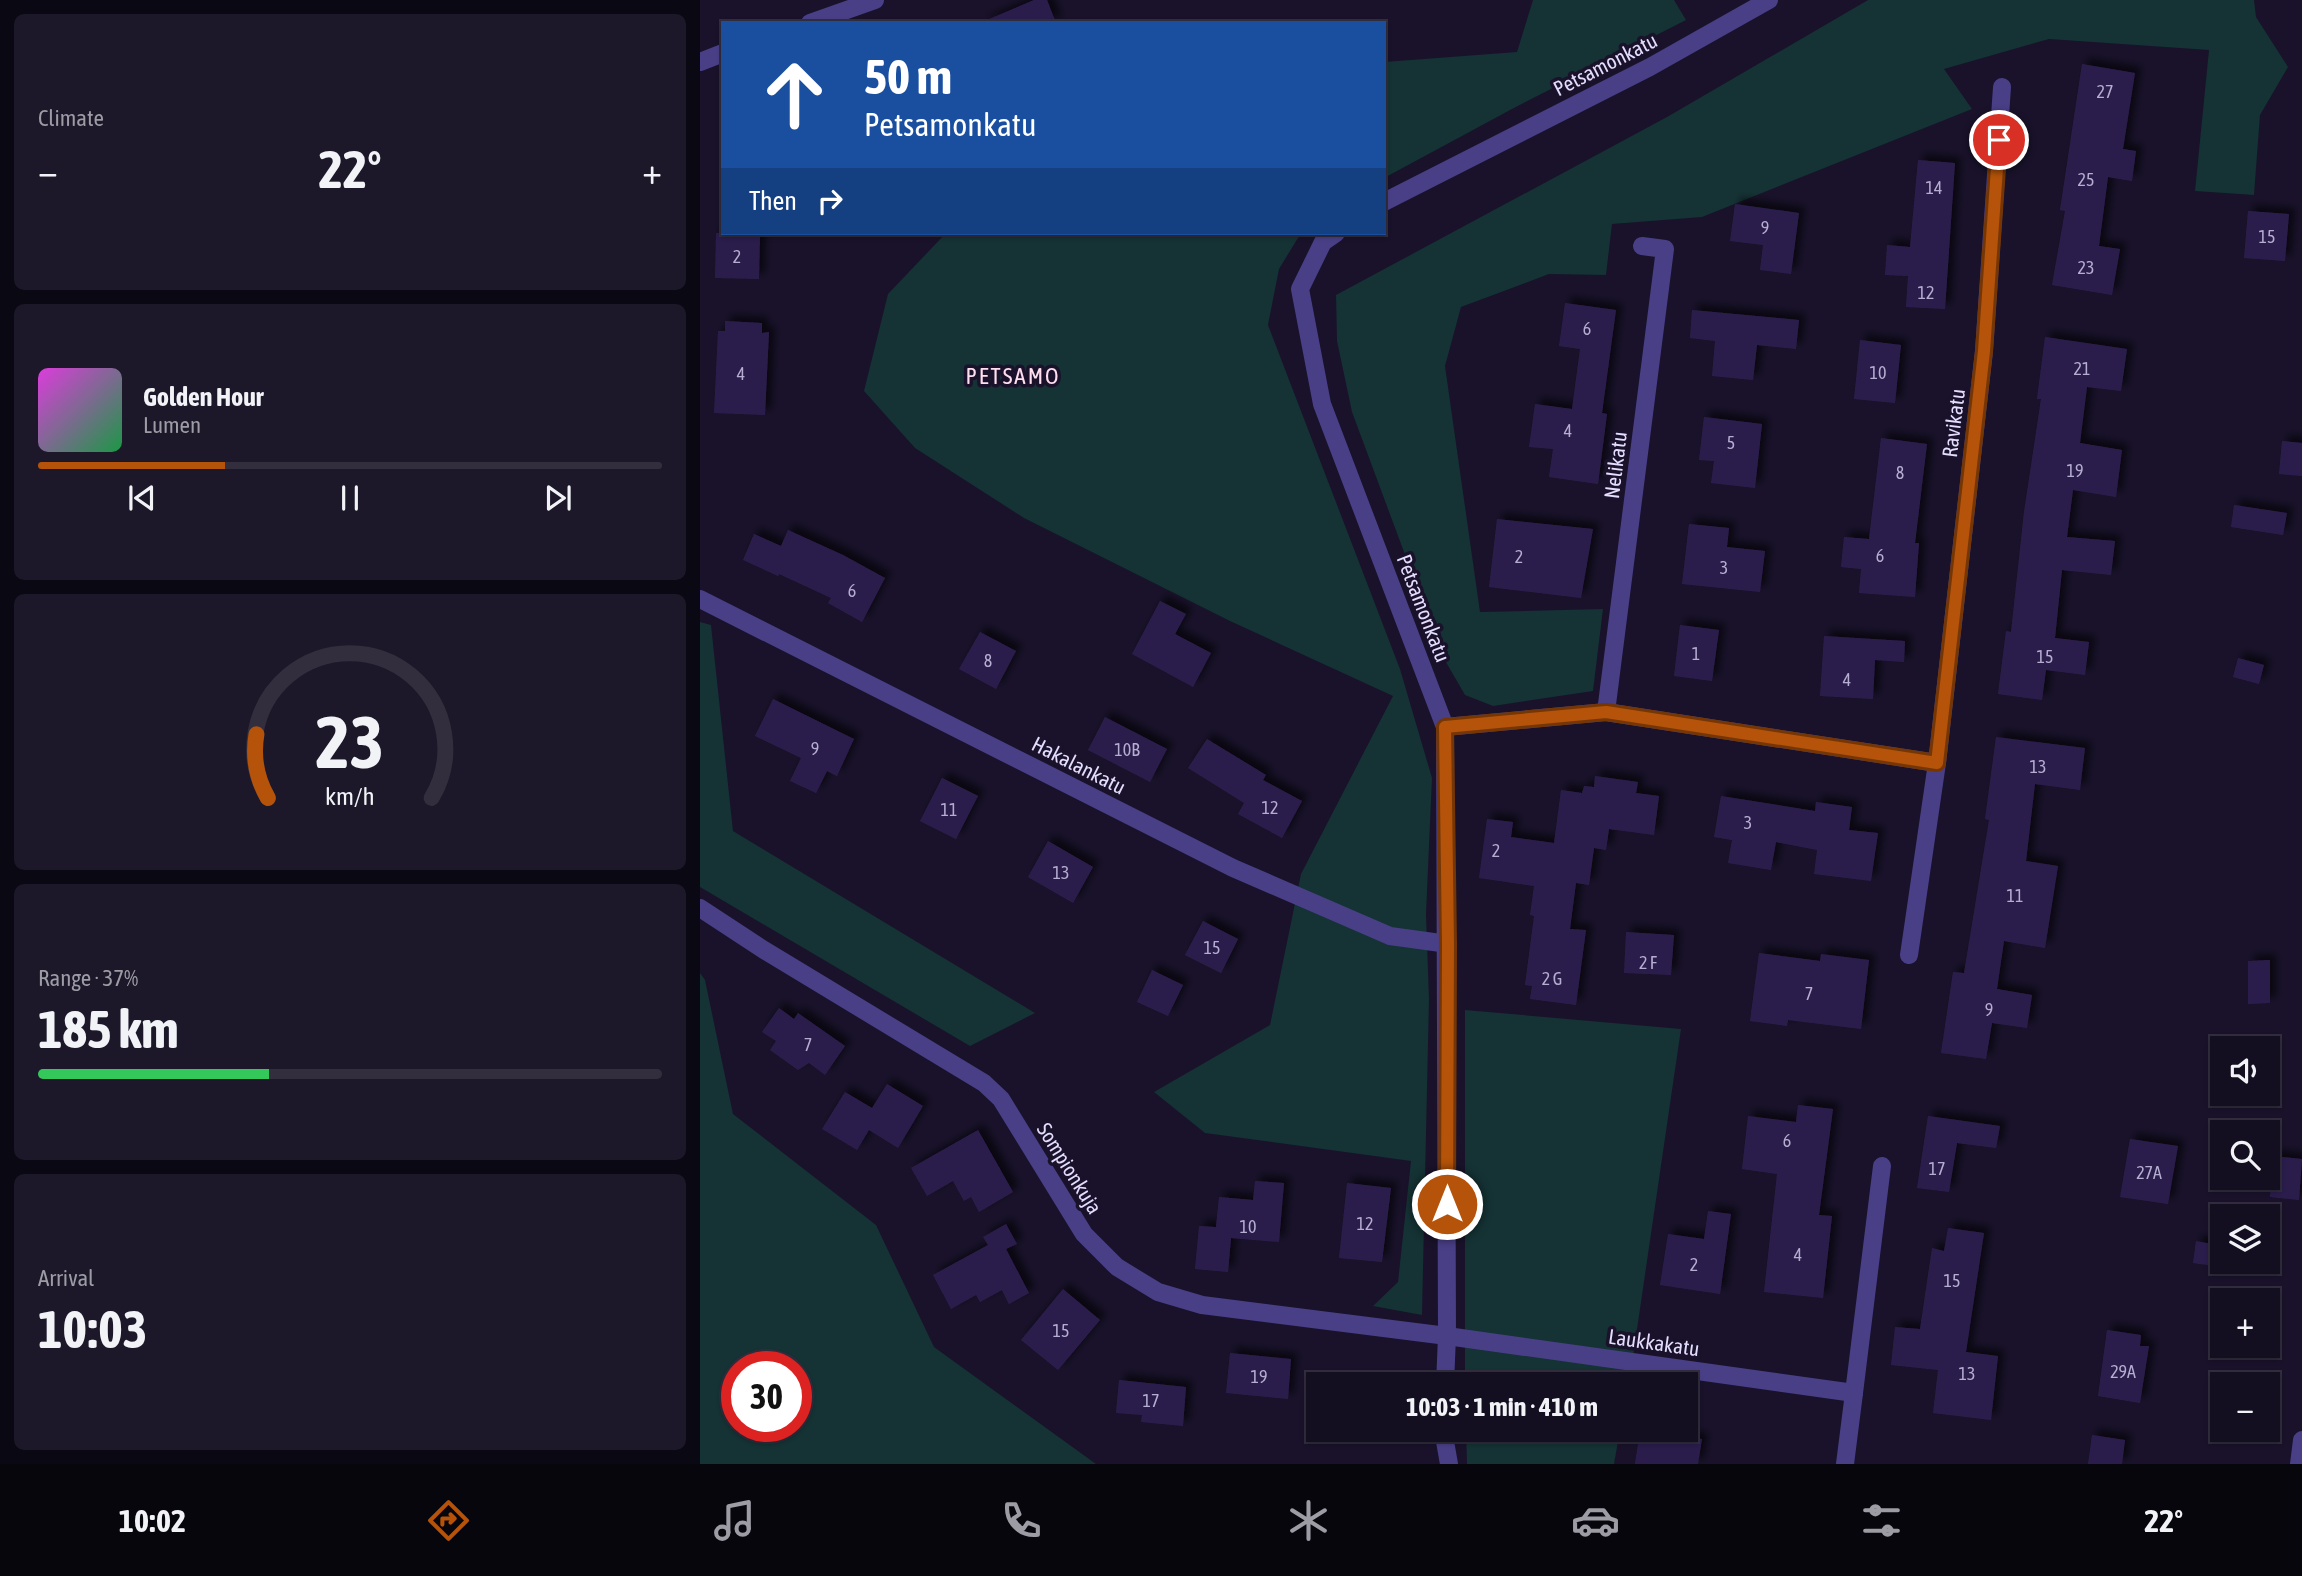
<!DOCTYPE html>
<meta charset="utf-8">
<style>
body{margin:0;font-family:"Asap Condensed",sans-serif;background:#1c1729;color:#f1f3f6;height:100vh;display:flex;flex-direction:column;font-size:26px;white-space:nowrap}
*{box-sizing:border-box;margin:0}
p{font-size:23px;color:#9d9ca5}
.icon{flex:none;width:38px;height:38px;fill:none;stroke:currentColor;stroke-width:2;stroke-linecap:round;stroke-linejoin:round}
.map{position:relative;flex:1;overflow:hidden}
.details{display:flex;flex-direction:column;gap:14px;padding:14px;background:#0a0812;width:700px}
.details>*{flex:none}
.banner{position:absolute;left:21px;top:21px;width:665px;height:214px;border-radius:0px;box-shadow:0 2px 5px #0004,0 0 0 2px #322e3e;background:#1a4fa0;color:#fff;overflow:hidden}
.tools{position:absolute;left:1510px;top:1036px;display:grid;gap:14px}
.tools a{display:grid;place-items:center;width:70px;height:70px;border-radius:0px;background:#130e20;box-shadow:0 2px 5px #0004,0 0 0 2px #322e3e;font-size:35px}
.speed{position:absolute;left:21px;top:1351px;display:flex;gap:14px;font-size:35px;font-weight:700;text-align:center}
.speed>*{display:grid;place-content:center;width:91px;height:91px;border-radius:50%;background:#130e20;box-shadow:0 2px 5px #0004,0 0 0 2px #322e3e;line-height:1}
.speed .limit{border:10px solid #d22;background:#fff;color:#111}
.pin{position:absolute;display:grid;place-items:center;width:60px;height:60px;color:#fff;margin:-30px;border:4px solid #fff;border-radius:50%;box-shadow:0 2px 7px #0007}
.me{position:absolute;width:77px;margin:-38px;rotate:0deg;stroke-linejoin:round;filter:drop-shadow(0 0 5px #0008)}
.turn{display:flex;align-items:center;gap:24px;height:147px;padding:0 28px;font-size:32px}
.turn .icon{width:91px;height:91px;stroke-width:2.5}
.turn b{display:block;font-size:49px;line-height:60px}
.then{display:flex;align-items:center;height:66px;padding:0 28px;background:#0003;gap:14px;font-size:26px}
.big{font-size:52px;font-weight:700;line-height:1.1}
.details .tile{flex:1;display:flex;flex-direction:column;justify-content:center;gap:10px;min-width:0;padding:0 24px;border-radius:10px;background:#1c1729}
.details .dial{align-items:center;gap:0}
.dial svg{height:182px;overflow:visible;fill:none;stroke:#322e3e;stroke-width:7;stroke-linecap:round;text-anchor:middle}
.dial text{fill:#f1f3f6;stroke:none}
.song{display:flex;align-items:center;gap:21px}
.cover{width:84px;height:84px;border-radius:10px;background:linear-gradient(135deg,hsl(300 70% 55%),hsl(140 70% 35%))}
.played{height:7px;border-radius:4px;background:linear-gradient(90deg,#b45309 30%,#322e3e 30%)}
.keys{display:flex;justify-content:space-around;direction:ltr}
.heat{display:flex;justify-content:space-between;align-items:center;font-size:38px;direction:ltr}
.charge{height:10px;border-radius:5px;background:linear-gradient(90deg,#34c759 37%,#322e3e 0)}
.trip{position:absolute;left:606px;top:1372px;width:392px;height:70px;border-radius:0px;background:#130e20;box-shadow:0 2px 5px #0004,0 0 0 2px #322e3e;font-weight:700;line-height:70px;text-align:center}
.dock{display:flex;height:112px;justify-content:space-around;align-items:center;background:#08060d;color:#9d9ca5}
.dock .icon{width:49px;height:49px}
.dock .selected{color:#b45309}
.dock b{font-size:32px;color:#f1f3f6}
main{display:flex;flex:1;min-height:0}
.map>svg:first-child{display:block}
.green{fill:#153234;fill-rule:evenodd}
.building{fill:#2c1f4b;filter:url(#shadow)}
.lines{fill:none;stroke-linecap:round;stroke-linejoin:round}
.minor{stroke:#493f87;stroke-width:18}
.route-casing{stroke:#753606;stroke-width:18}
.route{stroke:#b45309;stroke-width:12}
.labels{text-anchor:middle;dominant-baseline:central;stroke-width:7;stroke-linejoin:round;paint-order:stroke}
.number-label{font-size:18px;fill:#b6aed1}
.street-label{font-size:21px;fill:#e4ddfe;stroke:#19122a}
.neighbourhood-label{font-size:23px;letter-spacing:2px;fill:#fedfef;stroke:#19122a}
</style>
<main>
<section class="details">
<div class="tile"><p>Climate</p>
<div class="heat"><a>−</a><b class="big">22°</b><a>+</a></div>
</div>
<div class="tile">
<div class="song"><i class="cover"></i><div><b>Golden Hour</b><p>Lumen</p></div></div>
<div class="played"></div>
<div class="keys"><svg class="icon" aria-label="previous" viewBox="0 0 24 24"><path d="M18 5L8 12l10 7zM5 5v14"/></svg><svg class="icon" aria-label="pause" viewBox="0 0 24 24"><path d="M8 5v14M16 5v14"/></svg><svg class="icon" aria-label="next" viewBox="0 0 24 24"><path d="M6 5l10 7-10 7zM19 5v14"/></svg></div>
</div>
<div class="tile dial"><svg viewBox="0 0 100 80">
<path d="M14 69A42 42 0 1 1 86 69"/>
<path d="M14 69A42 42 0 0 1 9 41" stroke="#b45309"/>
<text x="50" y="56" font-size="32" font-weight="700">23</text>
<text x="50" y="72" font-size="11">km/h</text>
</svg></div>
<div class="tile"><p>Range · 37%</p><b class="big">185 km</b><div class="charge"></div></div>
<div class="tile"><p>Arrival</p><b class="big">10:03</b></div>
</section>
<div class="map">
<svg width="1602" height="1464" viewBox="0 0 1602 1464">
<defs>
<filter id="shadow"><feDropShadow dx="6" dy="-6" stdDeviation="3.5" flood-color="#0009"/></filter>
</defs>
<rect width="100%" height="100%" fill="#19122a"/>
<!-- green -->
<g class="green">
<path d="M 833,0 L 974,0 L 986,20 L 812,109 L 684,178 L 684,62 L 817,52 Z"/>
<path d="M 1168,0 L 1554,0 L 1556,17 L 1588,67 L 1560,115 L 1554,195 L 1495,191 L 1509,50 L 1349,39 L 1244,69 L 1272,109 L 1002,217 L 912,224 L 906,275 L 849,274 L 761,307 L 745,366 L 780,612 L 903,609 L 893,691 L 793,706 L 765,695 L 743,657 L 652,412 L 637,341 L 636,295 L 967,117 Z"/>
<path d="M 246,233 L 601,233 L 579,269 L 568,325 L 700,669 L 732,778 L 726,914 L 729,999 L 722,1315 L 673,1306 L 698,1282 L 711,1161 L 505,1133 L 454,1092 L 570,1025 L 601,874 L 693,696 L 530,621 L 324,518 L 215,448 L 164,391 L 188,294 Z"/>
<path d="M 0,622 L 11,625 L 33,831 L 335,1013 L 270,1046 L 0,887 Z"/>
<path d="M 0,973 L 5,980 L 33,1114 L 176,1225 L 234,1347 L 396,1464 L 0,1464 ZM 37,1367 L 96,1367 L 96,1426 L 37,1426 Z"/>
<path d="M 765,1010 L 981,1029 L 929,1384 L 765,1384 Z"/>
<path d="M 766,1430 L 920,1430 L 914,1464 L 767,1464 Z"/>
</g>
<!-- building -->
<g class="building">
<path d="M 334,0 L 347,0 L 356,23 L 280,23 Z"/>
<path d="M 1382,64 L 1435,73 L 1423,149 L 1436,151 L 1432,181 L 1408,177 L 1399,246 L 1420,249 L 1412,295 L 1352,285 L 1365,211 L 1360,210 Z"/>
<path d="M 1218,160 L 1255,163 L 1245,309 L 1206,307 L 1208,276 L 1185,275 L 1187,245 L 1210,247 Z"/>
<path d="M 1035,204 L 1099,213 L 1091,274 L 1060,270 L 1063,245 L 1030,241 Z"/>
<path d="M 1548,211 L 1589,214 L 1585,261 L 1544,258 Z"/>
<path d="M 16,233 L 60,234 L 59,279 L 15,278 Z"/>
<path d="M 865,303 L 916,310 L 902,413 L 907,414 L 898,484 L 849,477 L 853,449 L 829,447 L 835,404 L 872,409 L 880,349 L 859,346 Z"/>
<path d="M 992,310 L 1099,320 L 1096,349 L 1057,345 L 1053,380 L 1012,376 L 1015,341 L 990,338 Z"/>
<path d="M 25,321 L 62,323 L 62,333 L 69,332 L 65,415 L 14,413 L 18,331 L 25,331 Z"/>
<path d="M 1345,337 L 1427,349 L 1421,391 L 1387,387 L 1380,443 L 1422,450 L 1416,497 L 1373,490 L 1367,537 L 1415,541 L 1411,575 L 1362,570 L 1355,638 L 1389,642 L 1385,675 L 1346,670 L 1342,700 L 1298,694 L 1306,631 L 1311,632 L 1324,512 L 1341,399 L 1337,399 Z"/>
<path d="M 1160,340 L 1201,345 L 1195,403 L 1154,399 Z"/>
<path d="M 1004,417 L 1062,424 L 1055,488 L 1011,483 L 1014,461 L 999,460 Z"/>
<path d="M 1181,438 L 1227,444 L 1215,543 L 1219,543 L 1215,597 L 1159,593 L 1161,569 L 1141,567 L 1144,537 L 1169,539 Z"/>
<path d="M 1582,441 L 1602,443 L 1602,476 L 1579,474 Z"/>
<path d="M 1534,505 L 1587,513 L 1583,535 L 1531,527 Z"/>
<path d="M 797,519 L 893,529 L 881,598 L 789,587 Z"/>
<path d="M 989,524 L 1029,528 L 1027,547 L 1065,551 L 1060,592 L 982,584 Z"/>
<path d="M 88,530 L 143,555 L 185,578 L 162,622 L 128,603 L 131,598 L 79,574 L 78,576 L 43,560 L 54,534 L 81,546 Z"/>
<path d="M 460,601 L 486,614 L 475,634 L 511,653 L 493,687 L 432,654 Z"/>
<path d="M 980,625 L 1019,630 L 1012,681 L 974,676 Z"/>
<path d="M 280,632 L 316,651 L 296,689 L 259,669 Z"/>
<path d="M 1124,636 L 1205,641 L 1204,662 L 1175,660 L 1173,699 L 1120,696 Z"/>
<path d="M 1538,658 L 1564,665 L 1559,684 L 1533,677 Z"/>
<path d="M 73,699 L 154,739 L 137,776 L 127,771 L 116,793 L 90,781 L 101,758 L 55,736 Z"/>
<path d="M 405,717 L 467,749 L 450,782 L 388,750 Z"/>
<path d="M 1296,737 L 1385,748 L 1380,790 L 1335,784 L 1326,861 L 1358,866 L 1345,948 L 1304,941 L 1297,989 L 1332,995 L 1327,1028 L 1292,1023 L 1286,1059 L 1241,1053 L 1253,972 L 1264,973 L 1289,820 L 1285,819 Z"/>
<path d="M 507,739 L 566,775 L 563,780 L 602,801 L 582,838 L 538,814 L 544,803 L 488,768 Z"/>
<path d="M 895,776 L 938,782 L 936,793 L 959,796 L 954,835 L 909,829 L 906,850 L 894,848 L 889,885 L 876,883 L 870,929 L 886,930 L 876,1005 L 830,999 L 832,986 L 825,985 L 834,916 L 830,915 L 834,886 L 779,878 L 787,819 L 813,822 L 811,837 L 854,843 L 861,790 L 882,793 L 884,786 L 894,787 Z"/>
<path d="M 242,778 L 278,796 L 256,839 L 220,821 Z"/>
<path d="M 1021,796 L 1115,811 L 1116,802 L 1152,807 L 1149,830 L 1178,833 L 1171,881 L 1114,874 L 1117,850 L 1076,842 L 1071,870 L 1028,863 L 1032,840 L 1014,837 Z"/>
<path d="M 348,841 L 393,867 L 373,903 L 328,877 Z"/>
<path d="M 503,921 L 538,939 L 521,973 L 485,955 Z"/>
<path d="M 926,932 L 974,935 L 971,975 L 924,973 Z"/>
<path d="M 1059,953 L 1120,961 L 1121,954 L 1169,960 L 1161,1029 L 1088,1020 L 1087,1026 L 1050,1021 Z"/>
<path d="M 1570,960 L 1570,1003 L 1548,1004 L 1548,961 Z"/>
<path d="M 452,970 L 483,985 L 468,1016 L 437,1002 Z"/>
<path d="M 79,1008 L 94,1019 L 98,1013 L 145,1046 L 125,1075 L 109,1063 L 98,1070 L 70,1050 L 76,1041 L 62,1032 Z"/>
<path d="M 187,1084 L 223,1106 L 198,1148 L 169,1130 L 157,1150 L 122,1129 L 145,1092 L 172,1108 Z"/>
<path d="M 1098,1105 L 1133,1109 L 1119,1215 L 1132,1216 L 1123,1298 L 1064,1292 L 1077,1174 L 1042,1169 L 1048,1116 L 1096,1122 Z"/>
<path d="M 1228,1116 L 1300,1126 L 1296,1148 L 1257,1143 L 1249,1192 L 1217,1188 Z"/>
<path d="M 278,1130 L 313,1192 L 279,1212 L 271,1197 L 264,1201 L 253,1181 L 227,1196 L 211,1168 Z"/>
<path d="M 1430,1139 L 1478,1146 L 1468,1204 L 1420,1197 Z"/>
<path d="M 1573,1156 L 1602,1159 L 1599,1200 L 1570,1197 Z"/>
<path d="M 555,1181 L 584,1183 L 579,1242 L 531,1238 L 528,1272 L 495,1269 L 499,1226 L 516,1227 L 519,1197 L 553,1200 Z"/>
<path d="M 647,1183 L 691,1188 L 682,1262 L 639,1258 Z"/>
<path d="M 1008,1211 L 1031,1214 L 1020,1294 L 960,1285 L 968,1234 L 1004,1239 Z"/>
<path d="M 306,1224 L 317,1244 L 306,1249 L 329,1293 L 309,1304 L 302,1290 L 280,1302 L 276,1295 L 251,1309 L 233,1275 L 288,1245 L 283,1237 Z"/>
<path d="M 1248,1228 L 1284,1233 L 1266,1352 L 1298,1356 L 1291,1420 L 1233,1413 L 1238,1370 L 1191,1365 L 1195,1327 L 1220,1329 L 1232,1248 L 1244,1251 Z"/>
<path d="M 1496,1241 L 1522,1246 L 1522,1267 L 1493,1263 Z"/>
<path d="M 363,1289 L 400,1320 L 358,1370 L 321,1340 Z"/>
<path d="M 1407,1330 L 1441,1335 L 1440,1346 L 1449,1346 L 1440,1403 L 1398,1396 Z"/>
<path d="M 530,1353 L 591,1359 L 588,1399 L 526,1393 Z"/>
<path d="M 419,1380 L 486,1387 L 483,1426 L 441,1422 L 442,1415 L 416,1413 Z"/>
<path d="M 940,1430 L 1002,1439 L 998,1464 L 935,1464 Z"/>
<path d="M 1392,1435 L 1425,1440 L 1422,1464 L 1388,1464 Z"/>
</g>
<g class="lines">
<!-- minor -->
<g class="minor">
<path d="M 110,23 L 175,0"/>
<path d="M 0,62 L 23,53"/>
<path d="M 684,202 L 950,67 L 1069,0"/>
<path d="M 636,233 L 623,242 L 600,289 L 622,404 L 745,727 L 747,1336 L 745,1384"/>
<path d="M 0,599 L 533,868 L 690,936 L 748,944"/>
<path d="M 906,712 L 965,249 L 942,246"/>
<path d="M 745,727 L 906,712 L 1237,763"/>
<path d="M 0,908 L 64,950 L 284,1083 L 301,1099 L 384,1234 L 417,1267 L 458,1292 L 502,1305 L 747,1336 L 1154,1393 L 1182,1166"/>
<path d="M 1209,955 L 1237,763 L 1284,351 L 1302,87"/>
<path d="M 743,1430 L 749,1464"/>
<path d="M 1145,1464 L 1154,1393"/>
<path d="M 1599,1464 L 1602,1440"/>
</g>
</g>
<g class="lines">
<!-- route casing -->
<g class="route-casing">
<path id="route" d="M 747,1204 L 748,944 L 745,727 L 906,712 L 1237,763 L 1284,351 L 1299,140"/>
</g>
<!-- route -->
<use href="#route" class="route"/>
</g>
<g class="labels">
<!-- number labels -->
<g class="number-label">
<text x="1405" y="91">27</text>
<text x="1386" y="179">25</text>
<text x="1234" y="187">14</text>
<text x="1065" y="227">9</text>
<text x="1567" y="236">15</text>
<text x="37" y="256">2</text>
<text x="1386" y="267">23</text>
<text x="1226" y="292">12</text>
<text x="887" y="328">6</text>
<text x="1382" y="368">21</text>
<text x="1178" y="372">10</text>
<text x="41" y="373">4</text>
<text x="868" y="430">4</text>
<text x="1031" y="442">5</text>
<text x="1375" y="470">19</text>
<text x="1200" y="472">8</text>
<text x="1180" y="555">6</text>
<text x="819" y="556">2</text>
<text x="1024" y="567">3</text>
<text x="152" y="590">6</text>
<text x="996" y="653">1</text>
<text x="1345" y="656">15</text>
<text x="288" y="660">8</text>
<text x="1147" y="679">4</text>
<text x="115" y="748">9</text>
<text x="427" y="749">10B</text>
<text x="1338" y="766">13</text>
<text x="570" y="807">12</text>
<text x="249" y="809">11</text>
<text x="1048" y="822">3</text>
<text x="796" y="850">2</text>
<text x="361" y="872">13</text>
<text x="1315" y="895">11</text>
<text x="512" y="947">15</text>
<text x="948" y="962">2 F</text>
<text x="852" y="978">2 G</text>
<text x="1109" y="993">7</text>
<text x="1289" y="1009">9</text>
<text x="108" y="1044">7</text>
<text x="1087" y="1140">6</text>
<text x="1237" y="1168">17</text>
<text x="1449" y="1172">27A</text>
<text x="665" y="1223">12</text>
<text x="548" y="1226">10</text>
<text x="1098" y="1254">4</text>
<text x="994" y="1264">2</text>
<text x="1252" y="1280">15</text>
<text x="361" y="1330">15</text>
<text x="1423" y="1371">29A</text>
<text x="1267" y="1373">13</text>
<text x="559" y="1376">19</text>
<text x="451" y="1400">17</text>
</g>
<!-- street labels -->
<g class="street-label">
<text transform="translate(905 64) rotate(-27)">Petsamonkatu</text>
<text transform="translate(1253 423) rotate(-83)">Ravikatu</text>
<text transform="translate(915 465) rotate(-83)">Nelikatu</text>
<text transform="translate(724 608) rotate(69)">Petsamonkatu</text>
<text transform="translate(379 765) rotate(27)">Hakalankatu</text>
<text transform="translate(370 1168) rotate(58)">Sompionkuja</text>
<text transform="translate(954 1342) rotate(8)">Laukkakatu</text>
</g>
<!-- neighbourhood labels -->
<g class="neighbourhood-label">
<text x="313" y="376">PETSAMO</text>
</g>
</g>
</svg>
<div class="tools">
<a><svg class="icon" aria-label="sound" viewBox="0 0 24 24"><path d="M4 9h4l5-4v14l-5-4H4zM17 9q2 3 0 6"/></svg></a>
<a><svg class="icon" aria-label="search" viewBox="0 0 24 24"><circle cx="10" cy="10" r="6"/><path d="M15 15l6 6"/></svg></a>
<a><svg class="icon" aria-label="layers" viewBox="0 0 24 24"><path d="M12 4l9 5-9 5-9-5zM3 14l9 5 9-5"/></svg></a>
<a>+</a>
<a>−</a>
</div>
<div class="speed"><div class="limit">30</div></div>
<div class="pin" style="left:1299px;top:140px;background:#d93025"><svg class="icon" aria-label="arrive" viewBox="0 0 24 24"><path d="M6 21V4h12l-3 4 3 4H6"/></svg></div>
<svg class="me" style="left:747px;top:1204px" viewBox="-20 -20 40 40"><circle r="17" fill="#b45309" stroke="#fff" stroke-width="3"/><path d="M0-11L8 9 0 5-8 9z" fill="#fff"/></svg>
<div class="trip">10:03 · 1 min · 410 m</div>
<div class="banner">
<div class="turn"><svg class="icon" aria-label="ahead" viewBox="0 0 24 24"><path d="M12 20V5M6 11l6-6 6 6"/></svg><div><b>50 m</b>Petsamonkatu</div></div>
<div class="then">Then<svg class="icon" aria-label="right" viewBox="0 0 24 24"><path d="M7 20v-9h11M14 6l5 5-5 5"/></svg></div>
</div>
</div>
</main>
<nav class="dock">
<b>10:02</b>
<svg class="icon selected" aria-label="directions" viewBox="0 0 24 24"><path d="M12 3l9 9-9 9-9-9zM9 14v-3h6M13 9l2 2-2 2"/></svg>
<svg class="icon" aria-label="music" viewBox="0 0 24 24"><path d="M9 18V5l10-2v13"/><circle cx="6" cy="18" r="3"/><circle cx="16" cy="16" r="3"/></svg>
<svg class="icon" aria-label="phone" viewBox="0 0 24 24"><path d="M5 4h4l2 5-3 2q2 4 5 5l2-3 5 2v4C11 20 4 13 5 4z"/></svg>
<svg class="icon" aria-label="climate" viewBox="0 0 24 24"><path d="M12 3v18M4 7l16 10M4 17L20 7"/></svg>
<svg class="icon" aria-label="car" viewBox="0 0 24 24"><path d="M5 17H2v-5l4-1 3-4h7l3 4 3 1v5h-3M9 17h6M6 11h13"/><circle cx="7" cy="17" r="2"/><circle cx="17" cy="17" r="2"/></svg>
<svg class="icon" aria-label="filters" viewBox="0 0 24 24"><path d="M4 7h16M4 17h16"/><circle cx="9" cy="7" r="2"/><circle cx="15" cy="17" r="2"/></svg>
<b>22°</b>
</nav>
